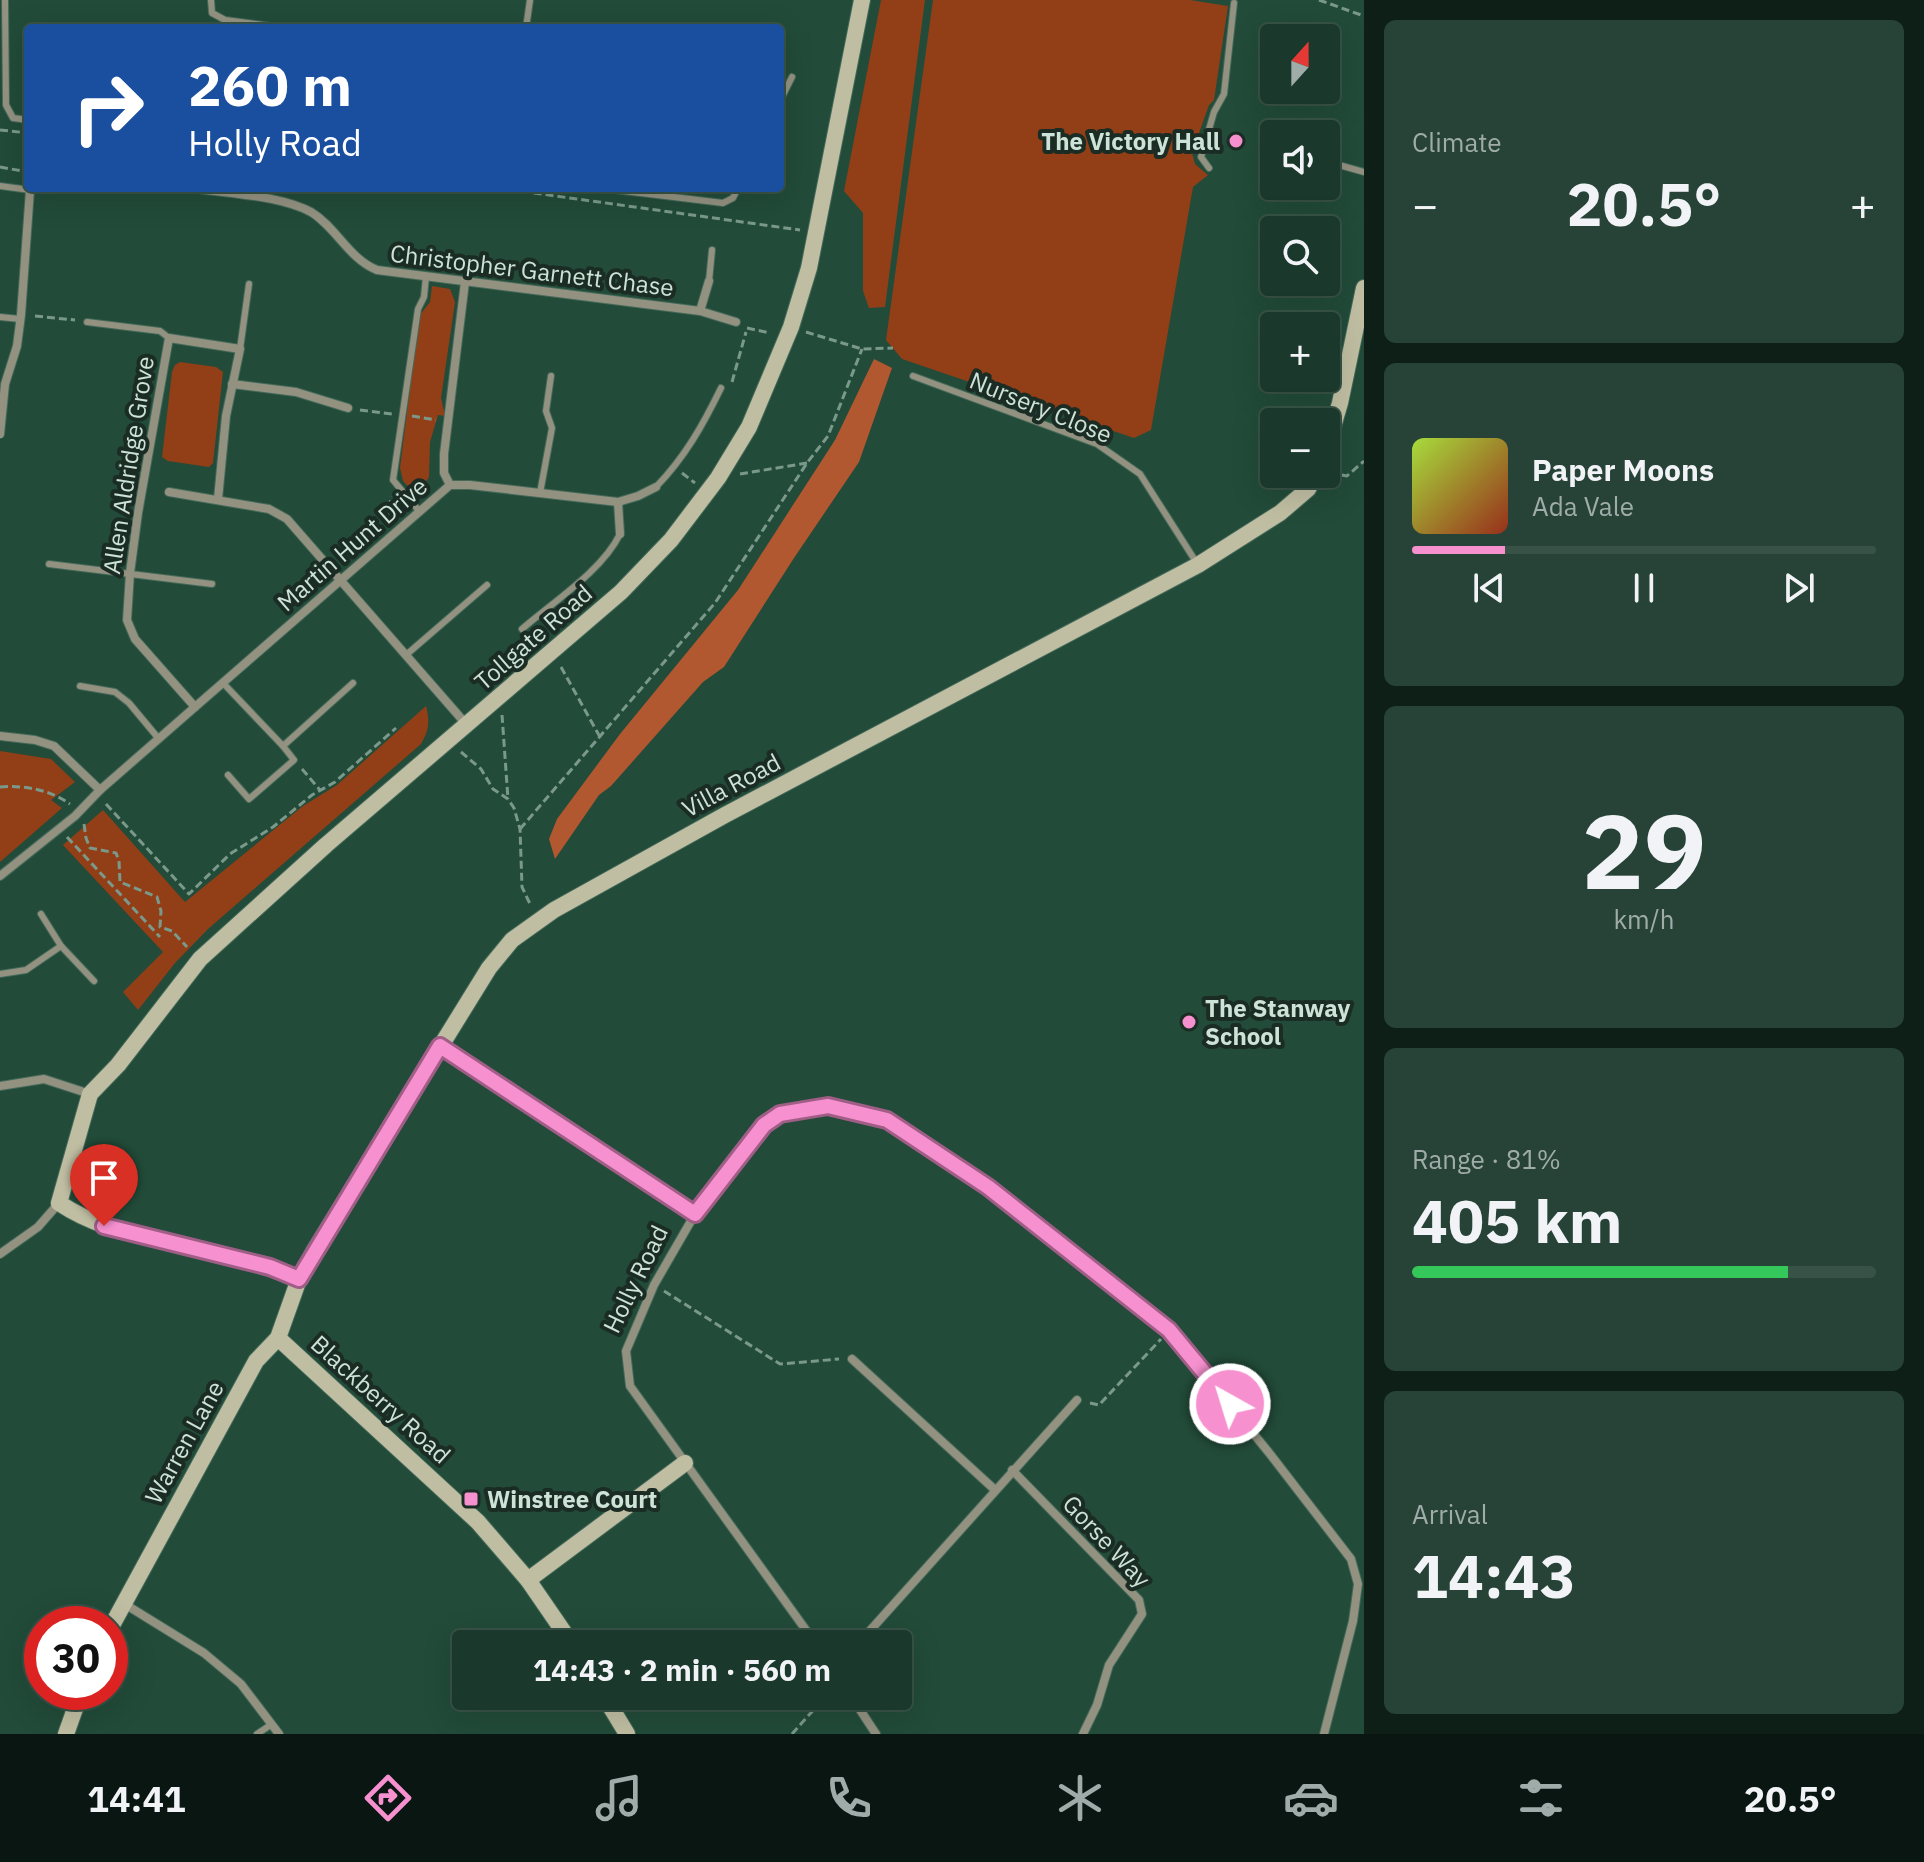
<!DOCTYPE html>
<meta charset="utf-8">
<style>
body{margin:0;font-family:"IBM Plex Sans",sans-serif;background:#274337;color:#f1f3f6;height:100vh;display:flex;flex-direction:column;font-size:30px;white-space:nowrap}
*{box-sizing:border-box;margin:0}
p{font-size:26px;color:#9faca9}
.icon{flex:none;width:44px;height:44px;fill:none;stroke:currentColor;stroke-width:2;stroke-linecap:round;stroke-linejoin:round}
.map{position:relative;flex:1;overflow:hidden}
.drawer{display:flex;flex-direction:column;gap:20px;padding:20px;background:#0e1f18;width:560px}
.drawer>*{flex:none}
.guide{position:absolute;left:24px;top:24px;width:760px;height:168px;border-radius:8px;box-shadow:0 8px 32px #0002,0 0 0 2px #385247;background:#1a4fa0;color:#fff;overflow:hidden}
.needle{width:52px;rotate:21deg}
.tools{position:absolute;left:1260px;top:24px;display:grid;gap:16px}
.tools a{display:grid;place-items:center;width:80px;height:80px;border-radius:8px;background:#1a382b;box-shadow:0 8px 32px #0002,0 0 0 2px #385247;font-size:40px}
.speed{position:absolute;left:24px;top:1606px;display:flex;gap:16px;font-size:40px;font-weight:700;text-align:center}
.speed>*{display:grid;place-content:center;width:104px;height:104px;border-radius:50%;background:#1a382b;box-shadow:0 8px 32px #0002,0 0 0 2px #385247;line-height:1}
.speed .limit{border:12px solid #d22;background:#fff;color:#111}
.pin{position:absolute;display:grid;place-items:center;width:68px;height:68px;color:#fff;margin:-82px -34px;border-radius:50% 50% 50% 0;rotate:-45deg;box-shadow:0 0 8px #0007}
.pin .icon{rotate:45deg}
.me{position:absolute;width:88px;margin:-44px;rotate:321deg;stroke-linejoin:round;filter:drop-shadow(0 0 6px #0008)}
.turn{display:flex;align-items:center;gap:28px;height:168px;padding:0 32px;font-size:36px}
.turn .icon{width:104px;height:104px;stroke-width:2.5}
.turn b{display:block;font-size:56px;line-height:68px}
.big{font-size:60px;font-weight:700;line-height:1.1}
.drawer .tile{flex:1;display:flex;flex-direction:column;justify-content:center;gap:12px;min-width:0;padding:0 28px;border-radius:12px;background:#274337}
.drawer .dial{align-items:center;gap:0}
.dial b{font-size:104px;line-height:1}
.song{display:flex;align-items:center;gap:24px}
.cover{width:96px;height:96px;border-radius:12px;background:linear-gradient(135deg,hsl(80 70% 55%),hsl(10 70% 35%))}
.played{height:8px;border-radius:4px;background:linear-gradient(90deg,#f690cf 20%,#385247 20%)}
.keys{display:flex;justify-content:space-around;direction:ltr}
.heat{display:flex;justify-content:space-between;align-items:center;font-size:44px;direction:ltr}
.charge{height:12px;border-radius:6px;background:linear-gradient(90deg,#34c759 81%,#385247 0)}
.trip{position:absolute;left:452px;top:1630px;width:460px;height:80px;border-radius:8px;background:#1a382b;box-shadow:0 8px 32px #0002,0 0 0 2px #385247;font-weight:700;line-height:80px;text-align:center}
.dock{display:flex;height:128px;justify-content:space-around;align-items:center;background:#0a1611;color:#9faca9}
.dock .icon{width:56px;height:56px}
.dock .current{color:#f690cf}
.dock b{font-size:36px;color:#f1f3f6}
main{display:flex;flex:1;min-height:0}
.map>svg:first-child{display:block}
.green{fill:#923f17}
.forest{fill:#b15830}
.lines{fill:none;stroke-linecap:round;stroke-linejoin:round}
.lane-casing{stroke:#446959;stroke-width:8}
.street-casing{stroke:#446959;stroke-width:10}
.secondary-casing{stroke:#446959;stroke-width:18}
.path{stroke:#7a998a;stroke-width:3;stroke-dasharray:8 4;stroke-linecap:butt}
.lane{stroke:#939180;stroke-width:6}
.street{stroke:#939180;stroke-width:8}
.secondary{stroke:#c0bea2;stroke-width:16}
.route-casing{stroke:#a05e87;stroke-width:20}
.route{stroke:#f690cf;stroke-width:14}
.poi-dot{fill:#f690cf;stroke:#1b2c24;stroke-width:3}
.labels{text-anchor:middle;dominant-baseline:central;stroke-width:8;stroke-linejoin:round;paint-order:stroke}
.poi-label{font-size:24px;font-weight:bold;fill:#cde3d7;stroke:#1b2c24;text-anchor:start}
.street-label{font-size:24px;fill:#cde3d7;stroke:#1b2c24}
</style>
<main>
<div class="map">
<svg width="1364" height="1734" viewBox="0 0 1364 1734">
<rect width="100%" height="100%" fill="#224b39"/>
<!-- green -->
<g class="green">
<path d="M 881,0 L 925,0 L 885,307 L 869,308 L 863,291 L 863,213 L 844,191 Z"/>
<path d="M 933,0 L 1190,0 L 1228,6 L 1214,100 L 1209,105 L 1192,153 L 1195,164 L 1208,175 L 1193,187 L 1151,430 L 1134,438 L 902,359 L 886,340 Z"/>
<path d="M 432,286 L 450,289 L 455,302 L 441,398 L 445,416 L 438,415 L 430,442 L 429,477 L 417,496 L 403,481 L 400,468 L 419,316 L 430,302 Z"/>
<path d="M 180,362 L 216,367 L 223,372 L 213,463 L 209,467 L 168,461 L 162,457 L 172,372 L 175,365 Z"/>
<path d="M 426,706 C 430,722 429,730 421,744 L 208,929 L 175,963 L 138,1010 L 123,992 L 163,952 L 63,845 L 103,810 L 185,902 L 303,806 L 337,785 Z"/>
<path d="M 0,751 L 51,759 L 75,782 L 51,800 L 62,808 L 0,862 Z"/>
</g>
<!-- forest -->
<path class="forest" d="M 874,359 L 892,368 L 859,462 L 794,558 L 724,667 L 703,682 L 611,786 L 599,795 L 555,859 L 549,839 L 557,819 L 620,734 L 738,590 L 835,440 Z"/>
<g class="lines">
<!-- lane casing -->
<g class="lane-casing">
<g id="lane">
<path d="M 5,0 L 6,105 L 13,118 L 28,120"/>
<path d="M 211,0 L 212,13 L 225,20 L 285,28"/>
<path d="M 526,28 L 530,0"/>
<path d="M 780,101 L 792,77"/>
<path d="M 1333,157 L 1339,165 L 1364,172"/>
<path d="M 1209,168 L 1201,157 L 1214,112 L 1224,94 L 1234,3"/>
<path d="M 0,186 L 30,190"/>
<path d="M 599,188 L 723,203 L 733,198 L 738,188"/>
<path d="M 709,281 L 712,250"/>
<path d="M 0,317 L 20,319"/>
<path d="M 87,322 L 160,331 L 169,338"/>
<path d="M 240,349 L 249,284"/>
<path d="M 913,376 L 1097,444 L 1140,474 L 1198,565"/>
<path d="M 656,487 C 685,457 703,425 721,388"/>
<path d="M 540,493 L 552,428 L 546,411 L 551,376"/>
<path d="M 420,512 L 393,480 L 418,309 L 424,297 L 426,276"/>
<path d="M 49,564 L 212,584"/>
<path d="M 522,629 C 553,602 602,571 620,534"/>
<path d="M 406,655 L 487,585"/>
<path d="M 223,683 L 283,746 L 353,683"/>
<path d="M 80,686 L 115,692 L 129,703 L 159,739"/>
<path d="M 228,775 L 249,799 L 294,760 L 283,746"/>
<path d="M 61,946 L 94,981"/>
<path d="M 0,974 L 26,970 L 61,946 L 41,914"/>
<path d="M 257,1734 L 272,1724"/>
</g>
</g>
<!-- street casing -->
<g class="street-casing">
<g id="street">
<path d="M 193,188 C 228,194 280,195 311,212 C 336,227 349,259 377,270 L 700,311 L 736,322"/>
<path d="M 700,311 L 709,281"/>
<path d="M 232,384 L 296,392 L 348,408"/>
<path d="M 0,434 L 5,384 L 17,346 L 21,315 L 30,190 L 32,188"/>
<path d="M 450,485 L 444,473 L 444,454 L 465,282"/>
<path d="M 169,492 L 269,509 L 287,519 L 466,724"/>
<path d="M 218,499 L 226,416 L 240,349 L 169,338 L 138,513 L 130,573 L 127,620 L 135,639 L 195,707 L 450,485 L 470,485 L 618,502 L 638,496 L 656,487"/>
<path d="M 618,502 L 620,534"/>
<path d="M 0,736 L 35,740 L 54,746 L 100,790"/>
<path d="M 0,876 L 75,816 L 100,790 L 195,707"/>
<path d="M 440,1046 L 695,1214 L 654,1285 L 626,1351 L 630,1386 L 816,1644"/>
<path d="M 0,1086 L 44,1079 L 90,1094"/>
<path d="M 695,1214 L 764,1125 L 780,1114 L 828,1106 L 887,1120 L 988,1187 L 1169,1330 L 1270,1454 L 1351,1559 L 1358,1584 L 1353,1621 L 1324,1734"/>
<path d="M 0,1254 L 38,1227 L 59,1203"/>
<path d="M 852,1359 L 994,1489"/>
<path d="M 1012,1470 L 1139,1600 L 1142,1614 L 1109,1665 L 1097,1705 L 1083,1734"/>
<path d="M 123,1603 L 204,1653 L 241,1684 L 279,1734"/>
<path d="M 858,1644 L 1077,1400"/>
<path d="M 851,1696 L 876,1734"/>
</g>
</g>
<!-- secondary casing -->
<g class="secondary-casing">
<g id="secondary">
<path d="M 1326,450 L 1340,403 L 1364,288"/>
<path d="M 299,1279 C 259,1263 216,1253 174,1243 C 131,1233 97,1228 59,1203 L 90,1094 L 118,1065 L 200,959 L 326,845 L 621,592 L 671,540 L 718,478 L 749,427 L 791,327 L 809,268 L 862,0"/>
<path d="M 278,1338 L 478,1522 L 528,1580 L 572,1644"/>
<path d="M 528,1580 L 685,1463"/>
<path d="M 110,1629 L 256,1361 L 278,1338 L 299,1279 L 314,1251 L 489,968 L 512,940 L 554,910 L 725,815 L 1198,565 L 1280,513 L 1308,489 L 1316,474"/>
<path d="M 604,1696 L 627,1734"/>
<path d="M 66,1734 L 81,1692"/>
</g>
</g>
<!-- path -->
<g class="path">
<path d="M 1319,0 L 1364,16"/>
<path d="M 0,130 L 28,133"/>
<path d="M 0,167 L 28,172"/>
<path d="M 498,188 L 800,230"/>
<path d="M 35,316 L 75,320"/>
<path d="M 747,328 L 770,333"/>
<path d="M 806,332 L 862,349 L 893,348"/>
<path d="M 732,382 L 746,332"/>
<path d="M 360,410 L 392,414"/>
<path d="M 412,416 L 436,420"/>
<path d="M 682,473 L 695,483"/>
<path d="M 1330,473 L 1347,476 L 1364,461"/>
<path d="M 740,474 L 807,463"/>
<path d="M 389,520 L 391,496"/>
<path d="M 561,667 L 600,737"/>
<path d="M 502,715 L 508,799"/>
<path d="M 461,752 L 481,769 L 493,789 L 508,799 L 514,808 L 520,829 L 522,887 L 531,906"/>
<path d="M 302,769 L 320,790"/>
<path d="M 0,787 C 25,785 50,790 70,804"/>
<path d="M 106,804 L 189,894 L 230,854 L 273,827 L 312,795 L 335,782 L 396,728"/>
<path d="M 84,824 L 86,838 L 90,848 L 116,853 L 119,861 L 120,882 L 157,897 L 161,911 L 160,927 L 172,931 L 187,947"/>
<path d="M 520,829 L 715,603 L 807,463 L 828,436 L 862,349"/>
<path d="M 67,837 L 160,937"/>
<path d="M 664,1291 L 780,1364 L 839,1359"/>
<path d="M 1090,1403 L 1099,1405 L 1161,1339"/>
<path d="M 792,1734 L 826,1696"/>
</g>
<!-- lane -->
<use href="#lane" class="lane"/>
<!-- street -->
<use href="#street" class="street"/>
<!-- secondary -->
<use href="#secondary" class="secondary"/>
</g>
<g class="lines">
<!-- route casing -->
<g class="route-casing">
<path id="route" d="M 104,1226 L 270,1267 L 299,1279 L 440,1046 L 695,1214 L 764,1125 L 780,1114 L 828,1106 L 887,1120 L 988,1187 L 1169,1330 L 1230,1404"/>
</g>
<!-- route -->
<use href="#route" class="route"/>
</g>
<!-- markers -->
<g class="poi-dot">
<circle cx="1236" cy="141" r="8"/>
<circle cx="1189" cy="1022" r="8"/>
<rect x="463" y="1491" width="16" height="16" rx="4"/>
</g>
<g class="labels">
<!-- poi labels -->
<g class="poi-label">
<text x="1220" y="141" text-anchor="end">The Victory Hall</text>
<text x="1205" y="1008">The Stanway<tspan x="1205" dy="28">School</tspan></text>
<text x="487" y="1499">Winstree Court</text>
</g>
<!-- street labels -->
<g class="street-label">
<text transform="translate(532 270) rotate(7)">Christopher Garnett Chase</text>
<text transform="translate(1041 407) rotate(22)">Nursery Close</text>
<text transform="translate(128 465) rotate(-81)">Allen Aldridge Grove</text>
<text transform="translate(352 544) rotate(-41)">Martin Hunt Drive</text>
<text transform="translate(533 637) rotate(-41)">Tollgate Road</text>
<text transform="translate(731 785) rotate(-28)">Villa Road</text>
<text transform="translate(635 1279) rotate(-64)">Holly Road</text>
<text transform="translate(381 1399) rotate(42)">Blackberry Road</text>
<text transform="translate(184 1442) rotate(-61)">Warren Lane</text>
<text transform="translate(1107 1541) rotate(47)">Gorse Way</text>
</g>
</g>
</svg>
<div class="tools">
<a><svg class="needle" viewBox="-14 -14 28 28"><path d="M0-13l5 13h-10z" fill="#e53935"/><path d="M0 13l5-13h-10z" fill="#9faca9"/></svg></a>
<a><svg class="icon" aria-label="sound" viewBox="0 0 24 24"><path d="M4 9h4l5-4v14l-5-4H4zM17 9q2 3 0 6"/></svg></a>
<a><svg class="icon" aria-label="search" viewBox="0 0 24 24"><circle cx="10" cy="10" r="6"/><path d="M15 15l6 6"/></svg></a>
<a>+</a>
<a>−</a>
</div>
<div class="speed"><div class="limit">30</div></div>
<div class="pin" style="left:104px;top:1226px;background:#d93025"><svg class="icon" aria-label="arrive" viewBox="0 0 24 24"><path d="M6 21V4h12l-3 4 3 4H6"/></svg></div>
<svg class="me" style="left:1230px;top:1404px" viewBox="-20 -20 40 40"><circle r="17" fill="#f690cf" stroke="#fff" stroke-width="3"/><path d="M0-11L8 9 0 5-8 9z" fill="#fff"/></svg>
<div class="trip">14:43 · 2 min · 560 m</div>
<div class="guide">
<div class="turn"><svg class="icon" aria-label="right" viewBox="0 0 24 24"><path d="M7 20v-9h11M14 6l5 5-5 5"/></svg><div><b>260 m</b>Holly Road</div></div>
</div>
</div>
<section class="drawer">
<div class="tile"><p>Climate</p>
<div class="heat"><a>−</a><b class="big">20.5°</b><a>+</a></div>
</div>
<div class="tile">
<div class="song"><i class="cover"></i><div><b>Paper Moons</b><p>Ada Vale</p></div></div>
<div class="played"></div>
<div class="keys"><svg class="icon" aria-label="previous" viewBox="0 0 24 24"><path d="M18 5L8 12l10 7zM5 5v14"/></svg><svg class="icon" aria-label="pause" viewBox="0 0 24 24"><path d="M8 5v14M16 5v14"/></svg><svg class="icon" aria-label="next" viewBox="0 0 24 24"><path d="M6 5l10 7-10 7zM19 5v14"/></svg></div>
</div>
<div class="tile dial"><b>29</b><p>km/h</p></div>
<div class="tile"><p>Range · 81%</p><b class="big">405 km</b><div class="charge"></div></div>
<div class="tile"><p>Arrival</p><b class="big">14:43</b></div>
</section>
</main>
<nav class="dock">
<b>14:41</b>
<svg class="icon current" aria-label="directions" viewBox="0 0 24 24"><path d="M12 3l9 9-9 9-9-9zM9 14v-3h6M13 9l2 2-2 2"/></svg>
<svg class="icon" aria-label="music" viewBox="0 0 24 24"><path d="M9 18V5l10-2v13"/><circle cx="6" cy="18" r="3"/><circle cx="16" cy="16" r="3"/></svg>
<svg class="icon" aria-label="phone" viewBox="0 0 24 24"><path d="M5 4h4l2 5-3 2q2 4 5 5l2-3 5 2v4C11 20 4 13 5 4z"/></svg>
<svg class="icon" aria-label="climate" viewBox="0 0 24 24"><path d="M12 3v18M4 7l16 10M4 17L20 7"/></svg>
<svg class="icon" aria-label="car" viewBox="0 0 24 24"><path d="M5 17H2v-5l4-1 3-4h7l3 4 3 1v5h-3M9 17h6M6 11h13"/><circle cx="7" cy="17" r="2"/><circle cx="17" cy="17" r="2"/></svg>
<svg class="icon" aria-label="filters" viewBox="0 0 24 24"><path d="M4 7h16M4 17h16"/><circle cx="9" cy="7" r="2"/><circle cx="15" cy="17" r="2"/></svg>
<b>20.5°</b>
</nav>
